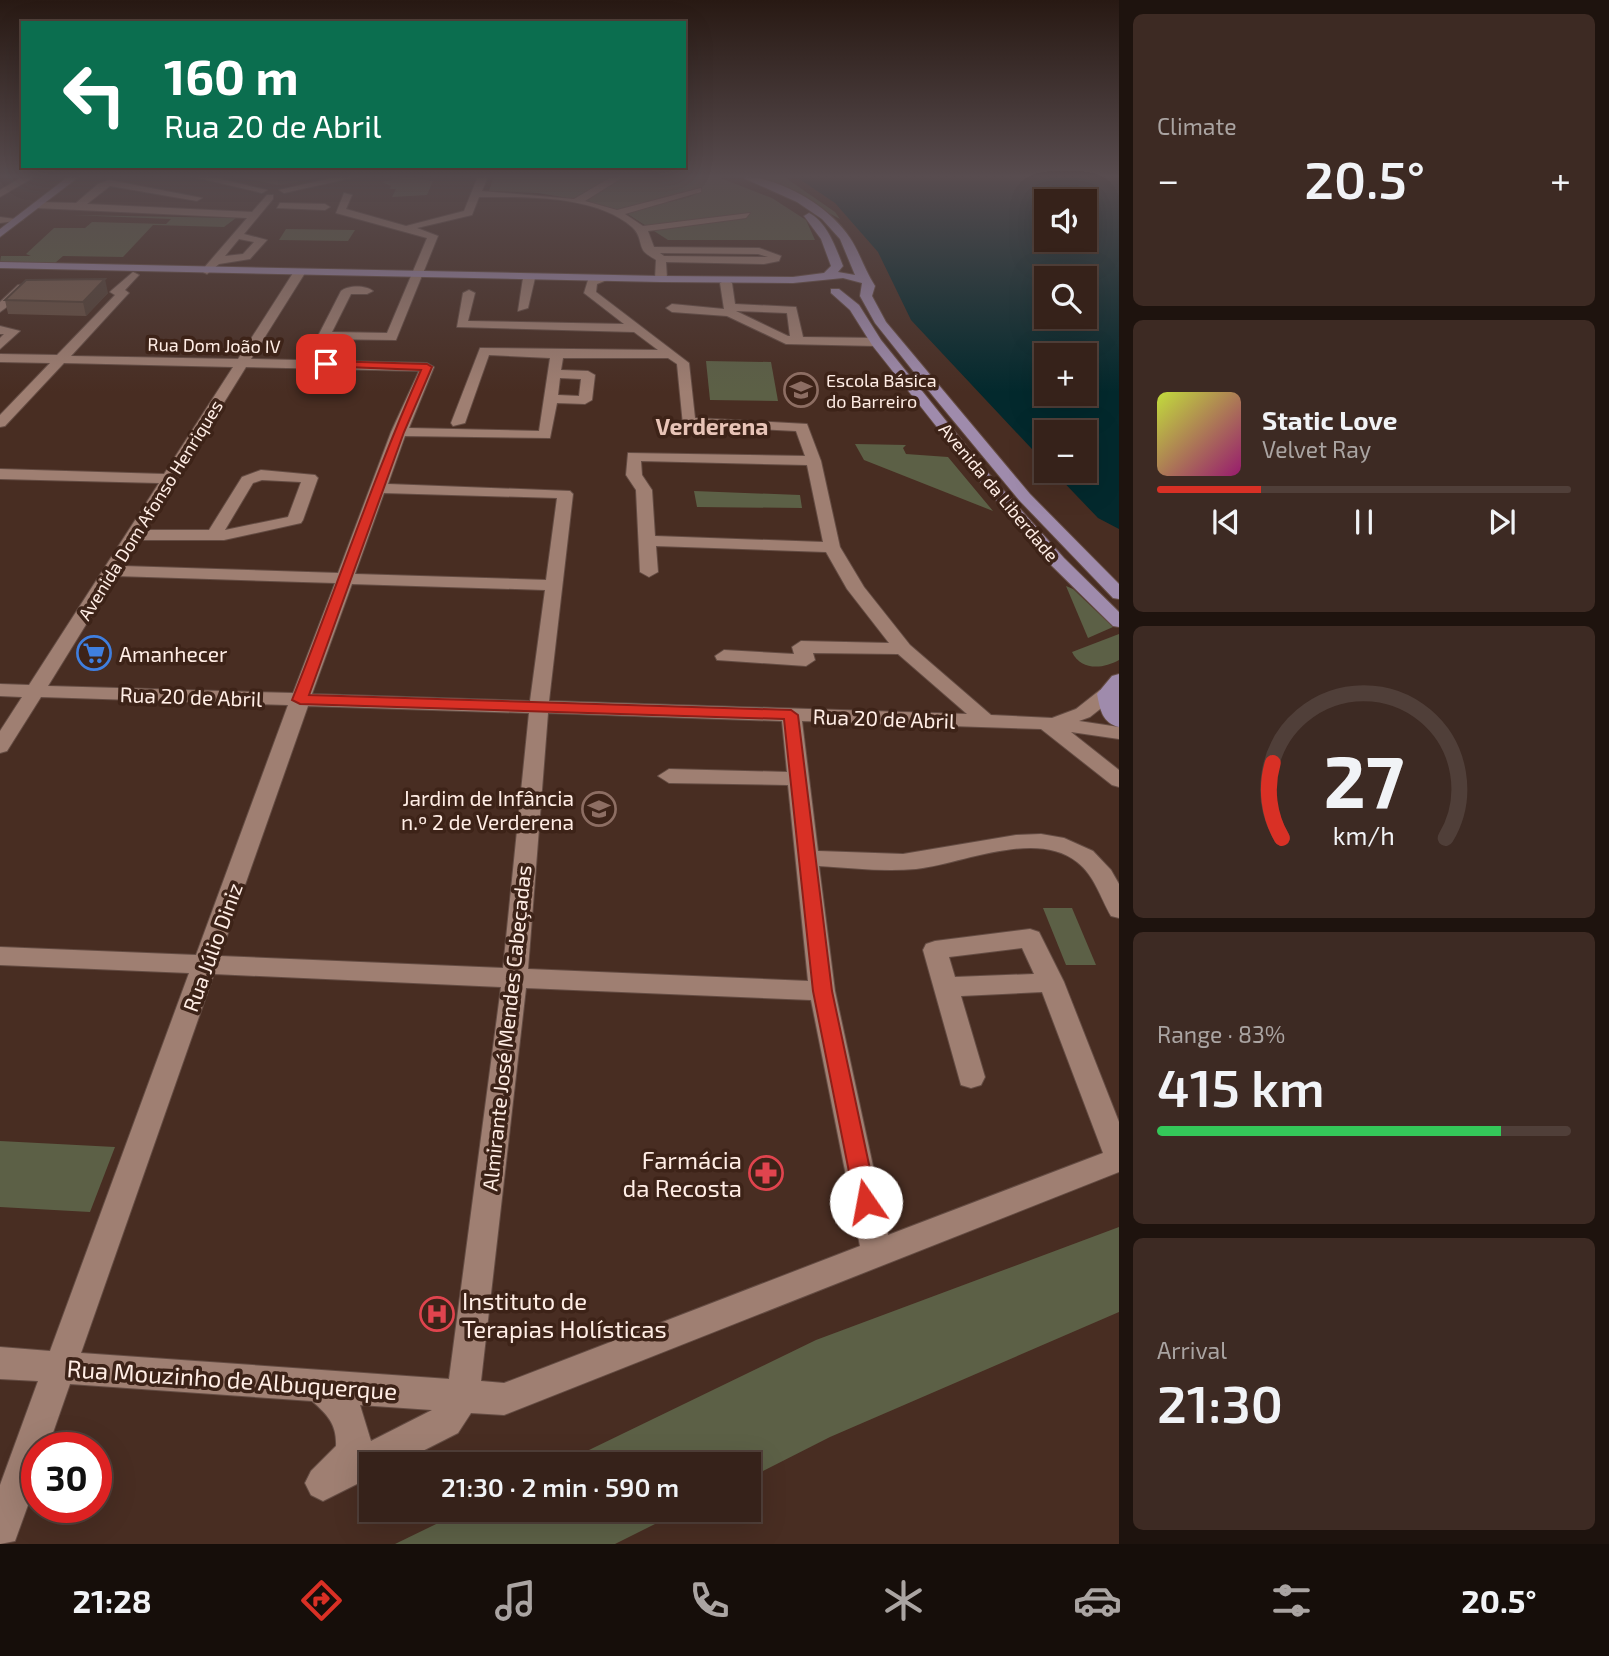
<!DOCTYPE html>
<meta charset="utf-8">
<style>
body{margin:0;font-family:"Exo 2",sans-serif;background:#3d2a23;color:#f1f3f6;height:100vh;display:flex;flex-direction:column;font-size:26px;white-space:nowrap}
*{box-sizing:border-box;margin:0}
p{font-size:23px;color:#aaa4a2}
.icon{flex:none;width:38px;height:38px;fill:none;stroke:currentColor;stroke-width:2;stroke-linecap:round;stroke-linejoin:round}
.map{position:relative;flex:1;overflow:hidden}
.panel{display:flex;flex-direction:column;gap:14px;padding:14px;background:#1e130e;width:490px}
.panel>*{flex:none}
.banner{position:absolute;left:21px;top:21px;width:665px;height:147px;border-radius:0px;box-shadow:0 7px 28px #0002,0 0 0 2px #503f39;background:#0b6e4f;color:#fff;overflow:hidden}
.controls{position:absolute;left:1034px;top:189px;display:grid;gap:14px}
.controls a{display:grid;place-items:center;width:63px;height:63px;border-radius:0px;background:#36221a;box-shadow:0 7px 28px #0002,0 0 0 2px #503f39;font-size:35px}
.speed{position:absolute;left:21px;top:1432px;display:flex;gap:14px;font-size:35px;font-weight:700;text-align:center}
.speed>*{display:grid;place-content:center;width:91px;height:91px;border-radius:50%;background:#36221a;box-shadow:0 7px 28px #0002,0 0 0 2px #503f39;line-height:1}
.speed .limit{border:10px solid #d22;background:#fff;color:#111}
.pin{position:absolute;display:grid;place-items:center;width:60px;height:60px;color:#fff;margin:-30px;border-radius:14px;box-shadow:0 4px 10px #0006}
.me{position:absolute;width:77px;margin:-38px;rotate:348deg;stroke-linejoin:round;filter:drop-shadow(0 0 5px #0008)}
.turn{display:flex;align-items:center;gap:24px;height:147px;padding:0 28px;font-size:32px}
.turn .icon{width:91px;height:91px;stroke-width:2.5}
.turn b{display:block;font-size:49px;line-height:60px}
.big{font-size:52px;font-weight:600;line-height:1.1}
.panel .widget{flex:1;display:flex;flex-direction:column;justify-content:center;gap:10px;min-width:0;padding:0 24px;border-radius:10px;background:#3d2a23}
.panel .dial{align-items:center;gap:0}
.dial svg{height:182px;overflow:visible;fill:none;stroke:#503f39;stroke-width:7;stroke-linecap:round;text-anchor:middle}
.dial text{fill:#f1f3f6;stroke:none}
.song{display:flex;align-items:center;gap:21px}
.cover{width:84px;height:84px;border-radius:10px;background:linear-gradient(135deg,hsl(70 70% 55%),hsl(320 70% 35%))}
.played{height:7px;border-radius:4px;background:linear-gradient(90deg,#d93025 25%,#503f39 25%)}
.keys{display:flex;justify-content:space-around;direction:ltr}
.heat{display:flex;justify-content:space-between;align-items:center;font-size:38px;direction:ltr}
.charge{height:10px;border-radius:5px;background:linear-gradient(90deg,#34c759 83%,#503f39 0)}
.trip{position:absolute;left:359px;top:1452px;width:402px;height:70px;border-radius:0px;background:#36221a;box-shadow:0 7px 28px #0002,0 0 0 2px #503f39;font-weight:600;line-height:70px;text-align:center}
.tabs{display:flex;height:112px;justify-content:space-around;align-items:center;background:#160e0a;color:#aaa4a2}
.tabs .icon{width:49px;height:49px}
.tabs .on{color:#d93025}
.tabs b{font-size:32px;color:#f1f3f6}
main{display:flex;flex:1;min-height:0}
.map>svg:first-child{display:block}
.green{fill:#5c6046}
.water{fill:#03292d;fill-rule:evenodd}
.lines{fill:none;stroke-linecap:round;stroke-linejoin:round}
.minor-casing{stroke:#644c43;stroke-width:2}
.major-casing{stroke:#644c43;stroke-width:2}
.minor{fill:#9f7f72;fill-rule:evenodd}
.major{fill:#9f8bac;fill-rule:evenodd}
.wall{fill:#654e41}
.shaded-wall{fill:#524035}
.building{fill:#755b4c;stroke:#524035;stroke-width:2}
.route{fill:#d93025;stroke:#8d1f18;stroke-width:2}
.labels{text-anchor:middle;dominant-baseline:central;stroke-width:7;stroke-linejoin:round;paint-order:stroke}
.far-street-label{font-size:18px;fill:#ffede5;stroke:#3d2318}
.far-poi-label{font-size:18px;fill:#ffede5;stroke:#3d2318;text-anchor:start}
.poi-label{font-size:21px;fill:#ffede5;stroke:#3d2318;text-anchor:start}
.street-label{font-size:21px;fill:#ffede5;stroke:#3d2318}
.far-district-label{font-size:23px;font-weight:bold;fill:#e8c4b7;stroke:#3d2318}
.near-poi-label{font-size:24px;fill:#ffede5;stroke:#3d2318;text-anchor:end}
.near-street-label{font-size:24px;fill:#ffede5;stroke:#3d2318}
</style>
<main>
<div class="map">
<svg width="1119" height="1544" viewBox="0 0 1119 1544">
<rect width="100%" height="100%" fill="#482d22"/>
<!-- green -->
<g class="green">
<path d="M 494,176 L 715,176 L 772,198 L 806,220 L 815,240 L 668,240 L 626,213 L 585,201 L 538,193 L 489,191 Z"/>
<path d="M 751,176 L 783,176 L 835,212 L 840,219 L 780,187 Z"/>
<path d="M 407,177 L 433,181 L 427,195 L 392,197 L 396,189 L 390,189 L 391,186 L 382,182 Z"/>
<path d="M 71,215 L 236,218 L 224,227 L 153,225 L 123,257 L 63,256 L 55,263 L 0,262 L 1,256 L 31,256 L 26,254 L 54,228 L 85,228 L 92,222 L 166,224 L 171,219 Z"/>
<path d="M 286,229 L 355,230 L 348,241 L 279,240 Z"/>
<path d="M 706,361 L 771,362 L 778,401 L 710,400 Z"/>
<path d="M 855,444 L 906,445 L 903,448 L 906,454 L 948,457 L 993,511 L 864,460 Z"/>
<path d="M 694,491 L 800,495 L 802,508 L 697,507 Z"/>
<path d="M 1066,586 L 1073,589 L 1113,627 L 1088,638 Z"/>
<path d="M 1119,634 L 1119,660 C 1103,669 1081,671 1072,652 Z"/>
<path d="M 1043,908 L 1072,908 L 1096,965 L 1066,965 Z"/>
<path d="M 0,1141 L 115,1147 L 90,1212 L 0,1207 Z"/>
<path d="M 1119,1227 L 1119,1312 L 830,1437 L 749,1478 L 749,1465 L 558,1465 L 816,1340 Z"/>
<path d="M 465,1510 L 683,1510 L 615,1544 L 395,1544 Z"/>
</g>
<!-- water -->
<path class="water" d="M 795,176 L 1119,176 L 1119,529 L 1098,518 L 1053,471 L 1085,471 L 1085,432 L 1046,432 L 1046,464 L 911,320 L 878,252 L 835,203 ZM 1046,201 L 1085,201 L 1085,240 L 1046,240 ZM 1046,278 L 1085,278 L 1085,317 L 1046,317 ZM 1046,355 L 1085,355 L 1085,394 L 1046,394 Z"/>
<g class="lines">
<!-- minor casing -->
<g class="minor-casing">
<g id="minor">
<path d="M 24,176 L 36,176 L 0,197 L 0,190 Z"/>
<path d="M 190,176 L 208,176 L 267,190 L 262,193 Z"/>
<path d="M 341,176 L 360,176 L 284,193 L 279,190 Z"/>
<path d="M 478,176 L 488,176 L 482,191 L 574,199 L 613,176 L 625,176 L 585,201 L 617,210 L 701,188 L 701,192 L 625,214 L 643,226 L 750,213 L 746,218 L 648,231 L 654,247 L 759,248 L 781,256 L 779,261 L 764,264 L 666,262 L 667,279 L 661,282 L 655,279 L 656,260 C 653,258 644,253 643,250 C 639,243 641,235 632,227 C 595,195 527,197 479,197 L 472,215 L 417,228 L 438,236 L 396,340 L 320,339 L 318,336 L 341,291 C 348,285 366,285 373,291 L 367,294 L 351,294 L 332,332 L 387,333 L 427,238 L 336,213 L 344,193 L 352,195 L 346,209 L 406,226 L 464,211 ZM 660,253 L 758,254 L 768,257 L 664,256 Z"/>
<path d="M 109,180 L 202,198 L 197,201 L 110,186 L 87,204 L 252,212 L 267,195 L 273,195 L 273,199 L 244,234 L 267,240 L 250,259 L 219,264 L 207,274 L 201,271 L 203,269 L 247,218 L 37,208 L 32,205 L 37,202 L 76,203 L 98,184 ZM 239,239 L 254,242 L 243,254 L 225,256 Z"/>
<path d="M 280,203 L 325,204 L 330,207 L 325,210 L 277,208 Z"/>
<path d="M 0,217 L 23,220 L 0,223 Z"/>
<path d="M 299,270 L 305,273 L 251,359 L 427,363 L 434,367 L 409,428 L 539,431 L 550,358 L 489,355 L 465,423 L 453,426 L 451,423 L 480,348 L 658,350 L 634,332 L 457,327 L 463,293 L 469,290 L 475,293 L 468,321 L 624,324 L 584,293 L 588,280 L 607,276 L 607,280 L 597,284 L 596,292 L 689,363 L 695,418 L 807,424 L 821,461 L 840,547 L 864,587 L 910,645 L 991,715 L 1052,718 L 1076,709 L 1100,690 L 1114,690 L 1117,694 L 1114,698 L 1090,717 L 1079,721 L 1119,727 L 1119,739 L 1071,732 L 1119,770 L 1119,787 L 1112,785 L 1041,729 L 802,721 L 818,851 L 903,854 L 1016,835 L 1041,834 L 1064,838 L 1093,851 L 1111,870 L 1119,884 L 1119,918 L 1111,916 C 1100,897 1095,876 1077,862 C 1036,829 962,864 916,869 C 884,872 851,868 819,866 L 835,991 L 888,1235 L 1103,1153 L 1042,992 L 961,996 L 985,1077 L 981,1085 L 971,1088 L 961,1085 L 923,950 L 926,944 L 935,941 L 1030,929 L 1039,932 L 1064,982 L 1119,1122 L 1119,1172 L 504,1415 L 471,1413 L 458,1433 L 395,1465 L 371,1465 L 371,1477 L 323,1501 L 311,1495 L 305,1483 L 311,1471 L 336,1446 C 337,1425 328,1415 312,1401 L 70,1384 L 48,1447 L 37,1447 L 37,1480 L 15,1541 L 0,1544 L 0,1485 L 38,1381 L 0,1379 L 0,1347 L 50,1351 L 189,973 L 0,965 L 0,947 L 196,955 L 288,705 L 41,697 L 7,751 L 0,753 L 0,731 L 22,697 L 0,696 L 0,684 L 29,685 L 159,483 L 0,479 L 0,469 L 164,474 L 233,367 L 64,363 L 5,426 L 0,427 L 0,415 L 50,363 L 0,362 L 0,354 L 57,355 L 115,295 L 110,292 L 112,290 L 133,272 L 139,275 L 125,290 L 129,293 L 127,295 L 71,356 L 238,359 L 293,273 ZM 563,358 L 668,358 L 677,364 L 683,425 L 796,431 L 805,456 L 628,453 L 626,475 L 636,490 L 640,572 L 649,577 L 658,572 L 656,546 L 826,552 L 847,589 L 889,643 L 801,641 L 792,647 L 794,654 L 724,650 L 715,656 L 717,660 L 806,666 L 815,660 L 813,653 L 898,654 L 967,714 L 549,701 L 573,494 L 570,491 L 388,484 L 405,436 L 550,438 L 557,403 L 585,404 L 592,400 L 595,375 L 588,371 L 561,370 ZM 246,367 L 419,371 L 391,432 L 338,573 L 123,566 L 139,540 L 224,540 L 301,523 L 303,520 L 318,478 L 315,475 L 261,470 L 242,477 L 209,530 L 145,530 ZM 560,378 L 581,379 L 579,396 L 558,395 ZM 641,461 L 807,465 L 823,542 L 655,536 L 652,490 L 642,475 ZM 262,480 L 301,482 L 288,517 L 225,530 L 253,483 ZM 384,493 L 557,498 L 546,580 L 355,574 ZM 116,576 L 335,583 L 293,693 L 48,686 ZM 352,584 L 545,590 L 530,701 L 312,694 ZM 308,706 L 529,713 L 503,968 L 220,956 ZM 548,713 L 782,721 L 787,772 L 669,769 L 658,776 L 669,783 L 788,785 L 808,981 L 528,969 ZM 1022,948 L 1034,974 L 955,977 L 949,957 ZM 214,974 L 501,987 L 449,1379 L 81,1353 ZM 526,988 L 811,1000 L 860,1246 L 504,1383 L 481,1381 ZM 360,1405 L 432,1410 L 371,1441 Z"/>
<path d="M 529,275 L 535,278 L 528,308 L 518,311 L 523,278 Z"/>
<path d="M 726,280 L 732,283 L 735,304 L 796,307 L 803,337 L 876,338 L 882,342 L 876,346 L 786,344 L 727,316 L 672,312 L 666,308 L 672,304 L 724,309 L 720,283 ZM 736,311 L 787,313 L 790,336 L 788,336 Z"/>
<path d="M 18,285 L 28,284 L 34,287 L 0,312 L 0,302 Z"/>
<path d="M 0,326 L 20,331 L 0,349 L 0,338 L 4,334 L 0,334 Z"/>
</g>
</g>
<!-- major casing -->
<g class="major-casing">
<g id="major">
<path d="M 69,176 L 80,176 L 0,237 L 0,229 Z"/>
<path d="M 739,176 C 778,176 829,205 850,238 C 860,253 865,271 875,286 L 872,296 L 886,322 L 1030,494 L 1119,584 L 1119,599 L 1113,598 L 1019,500 L 933,396 L 875,323 L 860,296 L 862,283 L 843,278 L 793,283 L 661,282 L 0,268 L 0,262 L 661,276 L 793,277 L 824,273 L 831,266 L 821,239 L 804,216 L 809,213 C 827,222 836,248 843,266 L 838,272 L 855,275 L 840,239 L 822,219 L 797,202 Z"/>
<path d="M 831,289 L 839,289 L 859,305 L 881,340 L 988,473 L 1064,558 L 1119,612 L 1119,627 L 1113,626 L 1052,566 L 978,479 L 872,345 L 850,310 L 831,293 Z"/>
<path d="M 1119,674 L 1119,727 C 1102,723 1100,709 1097,694 L 1112,676 Z"/>
</g>
</g>
<!-- minor -->
<use href="#minor" class="minor"/>
<!-- major -->
<use href="#major" class="major"/>
</g>
<!-- wall -->
<g class="wall">
<path d="M 235,176 L 326,176 L 278,185 Z"/>
<path d="M 108,293 L 86,316 L 8,314 L 5,300 Z"/>
</g>
<!-- shaded-wall -->
<g class="shaded-wall">
<path d="M 277,176 L 326,176 L 278,185 Z"/>
<path d="M 105,279 L 108,293 L 86,316 L 83,302 Z"/>
</g>
<!-- building -->
<path class="building" d="M 105,279 L 83,302 L 5,300 L 26,280 Z"/>
<!-- sky -->
<linearGradient id="sky" x2="0" y2="1"><stop stop-color="#281913"/><stop offset="0.45" stop-color="#584c4f"/><stop offset="1" stop-color="#584c4f" stop-opacity="0"/></linearGradient>
<rect width="1119" height="392" fill="url(#sky)"/>
<!-- route -->
<path class="route" d="M 326,361 L 427,364 L 432,367 L 404,432 L 309,695 L 791,710 L 798,715 L 832,991 L 877,1202 L 874,1209 L 866,1212 L 858,1209 L 855,1202 L 813,991 L 784,719 L 300,704 L 292,700 C 336,590 373,478 421,370 L 322,366 Z"/>
<!-- icons -->
<defs>
<g id="school-ring" transform="scale(1.75)"><circle r="9.5" fill="#3d2318" stroke="#8d6e63" stroke-width="1.5"/><path d="M0-5L7-2L0 1L-7-2ZM-4 1L0 2.5L4 1V4Q0 6-4 4Z" fill="#8d6e63"/></g>
<g id="supermarket-ring" transform="scale(1.75)"><circle r="9.5" fill="#3d2318" stroke="#3f7fe0" stroke-width="1.5"/><path d="M-6-5.5h2.5l.6 2H6L4.5 2H-2.5L-4.4-4H-6ZM-1.5 3.2a1.3 1.3 0 1 0 .1 0ZM3 3.2a1.3 1.3 0 1 0 .1 0Z" fill="#3f7fe0"/></g>
<g id="pharmacy-ring" transform="scale(1.75)"><circle r="9.5" fill="#3d2318" stroke="#e0444e" stroke-width="1.5"/><path d="M-2-6h4v4h4v4h-4v4h-4v-4h-4v-4h4Z" fill="#e0444e"/></g>
<g id="hospital-ring" transform="scale(1.75)"><circle r="9.5" fill="#3d2318" stroke="#e0444e" stroke-width="1.5"/><path d="M-5-5h3v3.5h4V-5h3V5h-3V1.5h-4V5h-3Z" fill="#e0444e"/></g>
</defs>
<g fill-rule="evenodd">
<use href="#school-ring" x="801" y="390"/>
<use href="#supermarket-ring" x="94" y="653"/>
<use href="#school-ring" x="599" y="809"/>
<use href="#pharmacy-ring" x="766" y="1173"/>
<use href="#hospital-ring" x="437" y="1314"/>
</g>
<g class="labels">
<!-- far-street labels -->
<g class="far-street-label">
<text transform="translate(214 345) rotate(1)">Rua Dom João IV</text>
<text transform="translate(999 492) rotate(50)">Avenida da Liberdade</text>
<text transform="translate(150 510) rotate(-58)">Avenida Dom Afonso Henriques</text>
</g>
<!-- far-poi labels -->
<g class="far-poi-label">
<text x="826" y="380">Escola Básica<tspan x="826" dy="21">do Barreiro</tspan></text>
</g>
<!-- poi labels -->
<g class="poi-label">
<text x="119" y="653">Amanhecer</text>
<text x="574" y="797" text-anchor="end">Jardim de Infância<tspan x="574" dy="24">n.º 2 de Verderena</tspan></text>
</g>
<!-- street labels -->
<g class="street-label">
<text transform="translate(191 696) rotate(2)">Rua 20 de Abril</text>
<text transform="translate(884 718) rotate(2)">Rua 20 de Abril</text>
<text transform="translate(212 947) rotate(-70)">Rua Júlio Diniz</text>
<text transform="translate(506 1028) rotate(-84)">Almirante José Mendes Cabeçadas</text>
</g>
<!-- far-district labels -->
<g class="far-district-label">
<text x="712" y="426">Verderena</text>
</g>
<!-- near-poi labels -->
<g class="near-poi-label">
<text x="742" y="1159">Farmácia<tspan x="742" dy="28">da Recosta</tspan></text>
<text x="462" y="1300" text-anchor="start">Instituto de<tspan x="462" dy="28">Terapias Holísticas</tspan></text>
</g>
<!-- near-street labels -->
<g class="near-street-label">
<text transform="translate(232 1379) rotate(4)">Rua Mouzinho de Albuquerque</text>
</g>
</g>
</svg>
<div class="controls">
<a><svg class="icon" aria-label="sound" viewBox="0 0 24 24"><path d="M4 9h4l5-4v14l-5-4H4zM17 9q2 3 0 6"/></svg></a>
<a><svg class="icon" aria-label="search" viewBox="0 0 24 24"><circle cx="10" cy="10" r="6"/><path d="M15 15l6 6"/></svg></a>
<a>+</a>
<a>−</a>
</div>
<div class="speed"><div class="limit">30</div></div>
<div class="pin" style="left:326px;top:364px;background:#d93025"><svg class="icon" aria-label="arrive" viewBox="0 0 24 24"><path d="M6 21V4h12l-3 4 3 4H6"/></svg></div>
<svg class="me" style="left:866px;top:1202px" viewBox="-20 -20 40 40"><circle r="19" fill="#fff"/><path d="M0-13L10 11 0 6-10 11z" fill="#d93025"/></svg>
<div class="trip">21:30 · 2 min · 590 m</div>
<div class="banner">
<div class="turn"><svg class="icon" aria-label="left" viewBox="0 0 24 24"><path d="M17 20v-9H6M10 6l-5 5 5 5"/></svg><div><b>160 m</b>Rua 20 de Abril</div></div>
</div>
</div>
<section class="panel">
<div class="widget"><p>Climate</p>
<div class="heat"><a>−</a><b class="big">20.5°</b><a>+</a></div>
</div>
<div class="widget">
<div class="song"><i class="cover"></i><div><b>Static Love</b><p>Velvet Ray</p></div></div>
<div class="played"></div>
<div class="keys"><svg class="icon" aria-label="previous" viewBox="0 0 24 24"><path d="M18 5L8 12l10 7zM5 5v14"/></svg><svg class="icon" aria-label="pause" viewBox="0 0 24 24"><path d="M8 5v14M16 5v14"/></svg><svg class="icon" aria-label="next" viewBox="0 0 24 24"><path d="M6 5l10 7-10 7zM19 5v14"/></svg></div>
</div>
<div class="widget dial"><svg viewBox="0 0 100 80">
<path d="M14 69A42 42 0 1 1 86 69"/>
<path d="M14 69A42 42 0 0 1 10 36" stroke="#d93025"/>
<text x="50" y="56" font-size="32" font-weight="700">27</text>
<text x="50" y="72" font-size="11">km/h</text>
</svg></div>
<div class="widget"><p>Range · 83%</p><b class="big">415 km</b><div class="charge"></div></div>
<div class="widget"><p>Arrival</p><b class="big">21:30</b></div>
</section>
</main>
<nav class="tabs">
<b>21:28</b>
<svg class="icon on" aria-label="directions" viewBox="0 0 24 24"><path d="M12 3l9 9-9 9-9-9zM9 14v-3h6M13 9l2 2-2 2"/></svg>
<svg class="icon" aria-label="music" viewBox="0 0 24 24"><path d="M9 18V5l10-2v13"/><circle cx="6" cy="18" r="3"/><circle cx="16" cy="16" r="3"/></svg>
<svg class="icon" aria-label="phone" viewBox="0 0 24 24"><path d="M5 4h4l2 5-3 2q2 4 5 5l2-3 5 2v4C11 20 4 13 5 4z"/></svg>
<svg class="icon" aria-label="climate" viewBox="0 0 24 24"><path d="M12 3v18M4 7l16 10M4 17L20 7"/></svg>
<svg class="icon" aria-label="car" viewBox="0 0 24 24"><path d="M5 17H2v-5l4-1 3-4h7l3 4 3 1v5h-3M9 17h6M6 11h13"/><circle cx="7" cy="17" r="2"/><circle cx="17" cy="17" r="2"/></svg>
<svg class="icon" aria-label="filters" viewBox="0 0 24 24"><path d="M4 7h16M4 17h16"/><circle cx="9" cy="7" r="2"/><circle cx="15" cy="17" r="2"/></svg>
<b>20.5°</b>
</nav>
